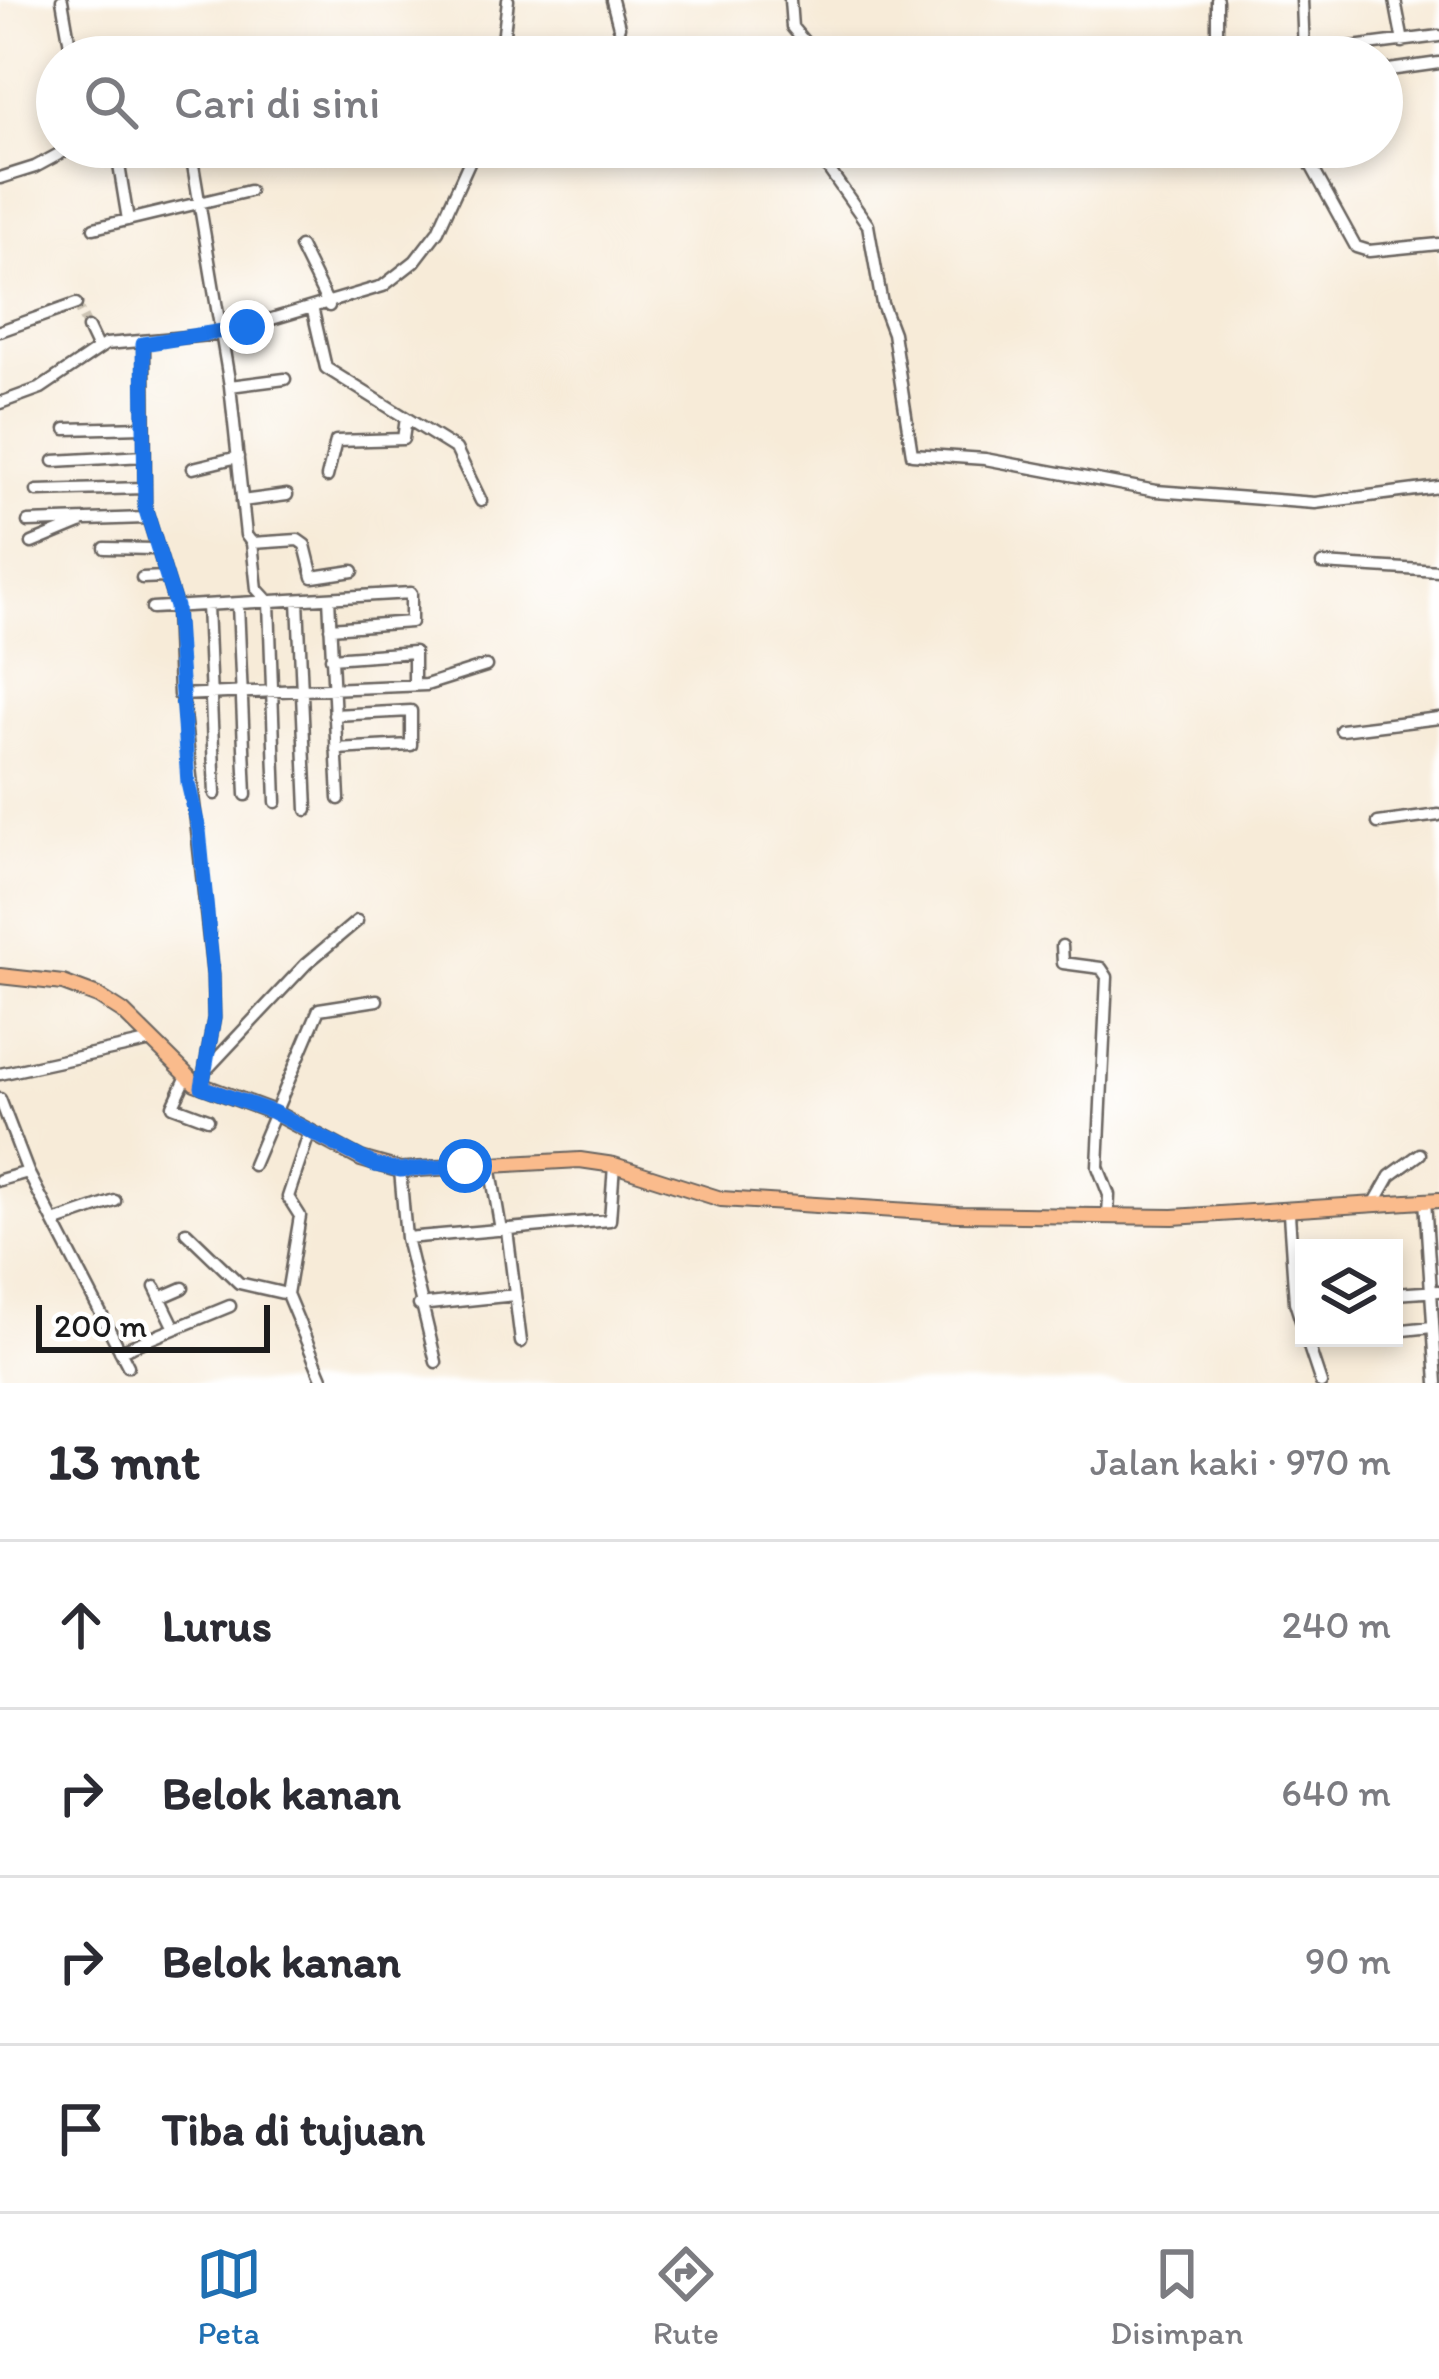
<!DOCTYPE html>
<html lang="id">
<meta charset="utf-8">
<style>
:root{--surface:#fff;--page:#f2f2f3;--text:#2b2b33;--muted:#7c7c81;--line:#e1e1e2;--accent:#1f6fb2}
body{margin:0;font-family:Itim,sans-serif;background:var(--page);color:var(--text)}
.controls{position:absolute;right:36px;bottom:36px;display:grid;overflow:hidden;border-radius:0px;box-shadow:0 6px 18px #0003}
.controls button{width:108px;height:108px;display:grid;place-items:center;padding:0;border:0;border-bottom:3px solid var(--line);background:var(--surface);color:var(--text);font:60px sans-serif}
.scale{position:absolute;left:36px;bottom:30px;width:234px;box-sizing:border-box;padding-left:12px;border:6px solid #1c1c1c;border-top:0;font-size:33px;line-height:42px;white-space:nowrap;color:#1c1c1c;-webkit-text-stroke:9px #fff;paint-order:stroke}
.stop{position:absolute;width:36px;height:36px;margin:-27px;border:9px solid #1a73e8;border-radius:50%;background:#fff}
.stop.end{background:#1a73e8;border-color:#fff;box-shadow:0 3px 12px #0008}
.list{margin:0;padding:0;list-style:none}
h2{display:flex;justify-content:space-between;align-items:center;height:156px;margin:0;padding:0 48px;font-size:51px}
h2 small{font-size:39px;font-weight:400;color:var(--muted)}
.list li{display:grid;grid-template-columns:78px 1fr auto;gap:36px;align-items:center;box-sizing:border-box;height:168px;padding:0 48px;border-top:3px solid var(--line)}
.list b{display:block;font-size:45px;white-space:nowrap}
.list em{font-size:39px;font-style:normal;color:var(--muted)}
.icon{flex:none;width:66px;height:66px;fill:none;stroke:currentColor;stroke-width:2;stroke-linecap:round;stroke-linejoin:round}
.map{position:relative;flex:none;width:1439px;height:1383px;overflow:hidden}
.search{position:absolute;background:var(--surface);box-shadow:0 6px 18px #0003;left:36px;right:36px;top:36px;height:132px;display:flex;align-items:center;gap:30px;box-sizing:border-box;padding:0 42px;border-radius:66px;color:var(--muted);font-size:45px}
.sheet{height:828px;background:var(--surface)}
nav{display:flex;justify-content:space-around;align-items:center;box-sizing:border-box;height:168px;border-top:3px solid var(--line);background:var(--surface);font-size:33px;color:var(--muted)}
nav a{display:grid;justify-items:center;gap:6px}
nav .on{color:var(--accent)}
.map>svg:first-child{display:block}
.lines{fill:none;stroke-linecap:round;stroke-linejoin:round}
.minor-tunnel{stroke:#cbc2b2;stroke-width:10;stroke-dasharray:10 5;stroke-linecap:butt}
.minor-casing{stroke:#69645e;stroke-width:15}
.major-casing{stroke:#69645e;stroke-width:18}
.minor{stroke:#fff;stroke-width:10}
.major{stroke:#fabb8c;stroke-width:14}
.route{stroke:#1a73e8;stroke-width:15}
</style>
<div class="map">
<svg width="1439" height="1383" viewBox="0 0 1439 1383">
<rect width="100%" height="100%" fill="#fff"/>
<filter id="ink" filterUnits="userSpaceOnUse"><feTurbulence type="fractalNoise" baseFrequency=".00833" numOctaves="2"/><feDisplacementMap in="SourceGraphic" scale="24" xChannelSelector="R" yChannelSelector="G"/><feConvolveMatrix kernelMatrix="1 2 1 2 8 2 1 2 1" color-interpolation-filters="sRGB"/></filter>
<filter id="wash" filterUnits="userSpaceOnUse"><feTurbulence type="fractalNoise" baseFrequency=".004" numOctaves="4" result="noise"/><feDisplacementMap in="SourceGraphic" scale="48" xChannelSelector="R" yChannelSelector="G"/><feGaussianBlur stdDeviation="2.7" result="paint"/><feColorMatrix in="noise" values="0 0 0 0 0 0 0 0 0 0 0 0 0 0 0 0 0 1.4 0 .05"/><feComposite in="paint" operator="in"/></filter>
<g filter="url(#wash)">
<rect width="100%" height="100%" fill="#f7ebd8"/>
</g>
<g filter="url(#ink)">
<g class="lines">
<path class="minor-tunnel" d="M 76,304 L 88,328"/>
<g class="minor-casing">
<path id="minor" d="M 62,0 L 72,57
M 612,0 L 619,27
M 790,0 L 792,27 L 817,57
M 1217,0 L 1217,57
M 1302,0 L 1304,54
M 1395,0 L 1403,42
M 501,57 L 508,0
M 1273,57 L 1439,36
M 1382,71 L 1439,63
M 116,147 L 128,220
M 190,147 L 230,386 L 246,535 L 252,543 L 298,540 L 305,545 L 313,577 L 353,571
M 813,147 L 868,225 L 882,304 L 893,333 L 912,454 L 985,459 L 1156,491 L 1315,503 L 1439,487
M 1301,147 L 1356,247 L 1369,251 L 1439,244
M 0,178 L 35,167 L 72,147
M 94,228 L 249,191
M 300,247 L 329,306
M 313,311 L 326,368 L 456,449 L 481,501
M 88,328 L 98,349
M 0,331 L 76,304
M 144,344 L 145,507 L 176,607 L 179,695 L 426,685 L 486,666
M 230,386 L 285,379
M 0,403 L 41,388 L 106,344 L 221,334 L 383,286 L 415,261 L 438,231 L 476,147
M 66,429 L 144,427
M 54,461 L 144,456
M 193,468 L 238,457
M 327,477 L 336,441 L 403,439 L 406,418
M 37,491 L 144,488
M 242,501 L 287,495
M 28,522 L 146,518
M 32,543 L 80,523
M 252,543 L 257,589 L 269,602 L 276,802
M 105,548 L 154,549
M 1322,564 L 1439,571
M 142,578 L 165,577
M 329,598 L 339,799
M 298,600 L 307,810
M 238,604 L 246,795
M 207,605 L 215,794
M 152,608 L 411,593 L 411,622 L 330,628
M 331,658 L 414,652 L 414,682
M 182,695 L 213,975 L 214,1018 L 202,1087
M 334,715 L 411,711 L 411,745 L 336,749
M 1341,730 L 1439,718
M 1378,823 L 1439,815
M 1062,946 L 1063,963 L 1101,968 L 1107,977 L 1098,1167 L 1109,1195 L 1108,1217
M 210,1066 L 306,964 L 357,921
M 0,1074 L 152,1041
M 187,1076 L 173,1106 L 208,1119
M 0,1099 L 28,1172 L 128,1366
M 310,1131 L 288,1197 L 300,1216 L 287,1294 L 324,1383
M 253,1165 L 319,1009 L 377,1000
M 490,1165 L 501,1230
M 400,1170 L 406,1238 L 436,1362
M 0,1180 L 28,1172
M 1425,1200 L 1437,1383
M 1374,1204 L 1390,1176 L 1420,1154
M 1289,1214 L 1295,1302 L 1304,1330
M 54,1222 L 115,1201
M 507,1230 L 521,1342
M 186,1232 L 239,1283 L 287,1294
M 406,1238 L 610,1220 L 614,1165
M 155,1287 L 174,1326
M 1394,1294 L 1439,1291
M 160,1298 L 183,1288
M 419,1305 L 515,1295
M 1394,1331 L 1432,1327
M 1306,1338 L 1321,1383
M 120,1351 L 230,1306"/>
</g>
<g class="major-casing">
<path id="major" d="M 0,976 L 63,983 L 98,996 L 123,1012 L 195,1083 L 273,1112 L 361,1159 L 400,1170 L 580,1160 L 614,1165 L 721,1199 L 958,1214 L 1173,1217 L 1439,1200"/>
</g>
<use href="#minor" class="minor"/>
<use href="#major" class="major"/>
</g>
</g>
<g class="lines" filter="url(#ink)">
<path class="route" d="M 247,327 L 143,344 L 145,507 L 176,607 L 188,783 L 199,830 L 213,975 L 214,1018 L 202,1087 L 273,1112 L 375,1165 L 400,1170 L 465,1166"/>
</g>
</svg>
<div class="controls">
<button><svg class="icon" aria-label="layers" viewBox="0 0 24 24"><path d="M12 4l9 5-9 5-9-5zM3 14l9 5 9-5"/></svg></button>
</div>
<div class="scale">200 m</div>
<div class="stop" style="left:465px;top:1166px"></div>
<div class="stop end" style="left:247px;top:327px"></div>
<div class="search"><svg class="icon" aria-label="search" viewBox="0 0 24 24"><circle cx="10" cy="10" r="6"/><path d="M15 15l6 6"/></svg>Cari di sini</div>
</div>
<section class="sheet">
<h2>13 mnt<small>Jalan kaki · 970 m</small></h2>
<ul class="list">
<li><svg class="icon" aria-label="ahead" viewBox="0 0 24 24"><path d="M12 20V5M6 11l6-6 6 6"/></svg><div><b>Lurus</b></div><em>240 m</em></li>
<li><svg class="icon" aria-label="right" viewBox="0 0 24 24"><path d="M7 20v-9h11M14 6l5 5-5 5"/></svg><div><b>Belok kanan</b></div><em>640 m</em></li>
<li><svg class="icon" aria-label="right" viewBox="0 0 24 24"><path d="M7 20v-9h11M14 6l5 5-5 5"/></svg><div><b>Belok kanan</b></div><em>90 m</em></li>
<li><svg class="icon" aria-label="arrive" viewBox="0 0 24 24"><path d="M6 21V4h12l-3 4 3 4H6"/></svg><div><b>Tiba di tujuan</b></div></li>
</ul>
</section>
<nav>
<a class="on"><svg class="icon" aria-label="map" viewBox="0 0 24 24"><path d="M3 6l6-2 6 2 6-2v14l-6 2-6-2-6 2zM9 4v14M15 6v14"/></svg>Peta</a>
<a><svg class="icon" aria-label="directions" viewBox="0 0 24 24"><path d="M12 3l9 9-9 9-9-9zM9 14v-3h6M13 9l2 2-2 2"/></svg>Rute</a>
<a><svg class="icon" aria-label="saved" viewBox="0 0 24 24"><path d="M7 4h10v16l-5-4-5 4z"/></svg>Disimpan</a>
</nav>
